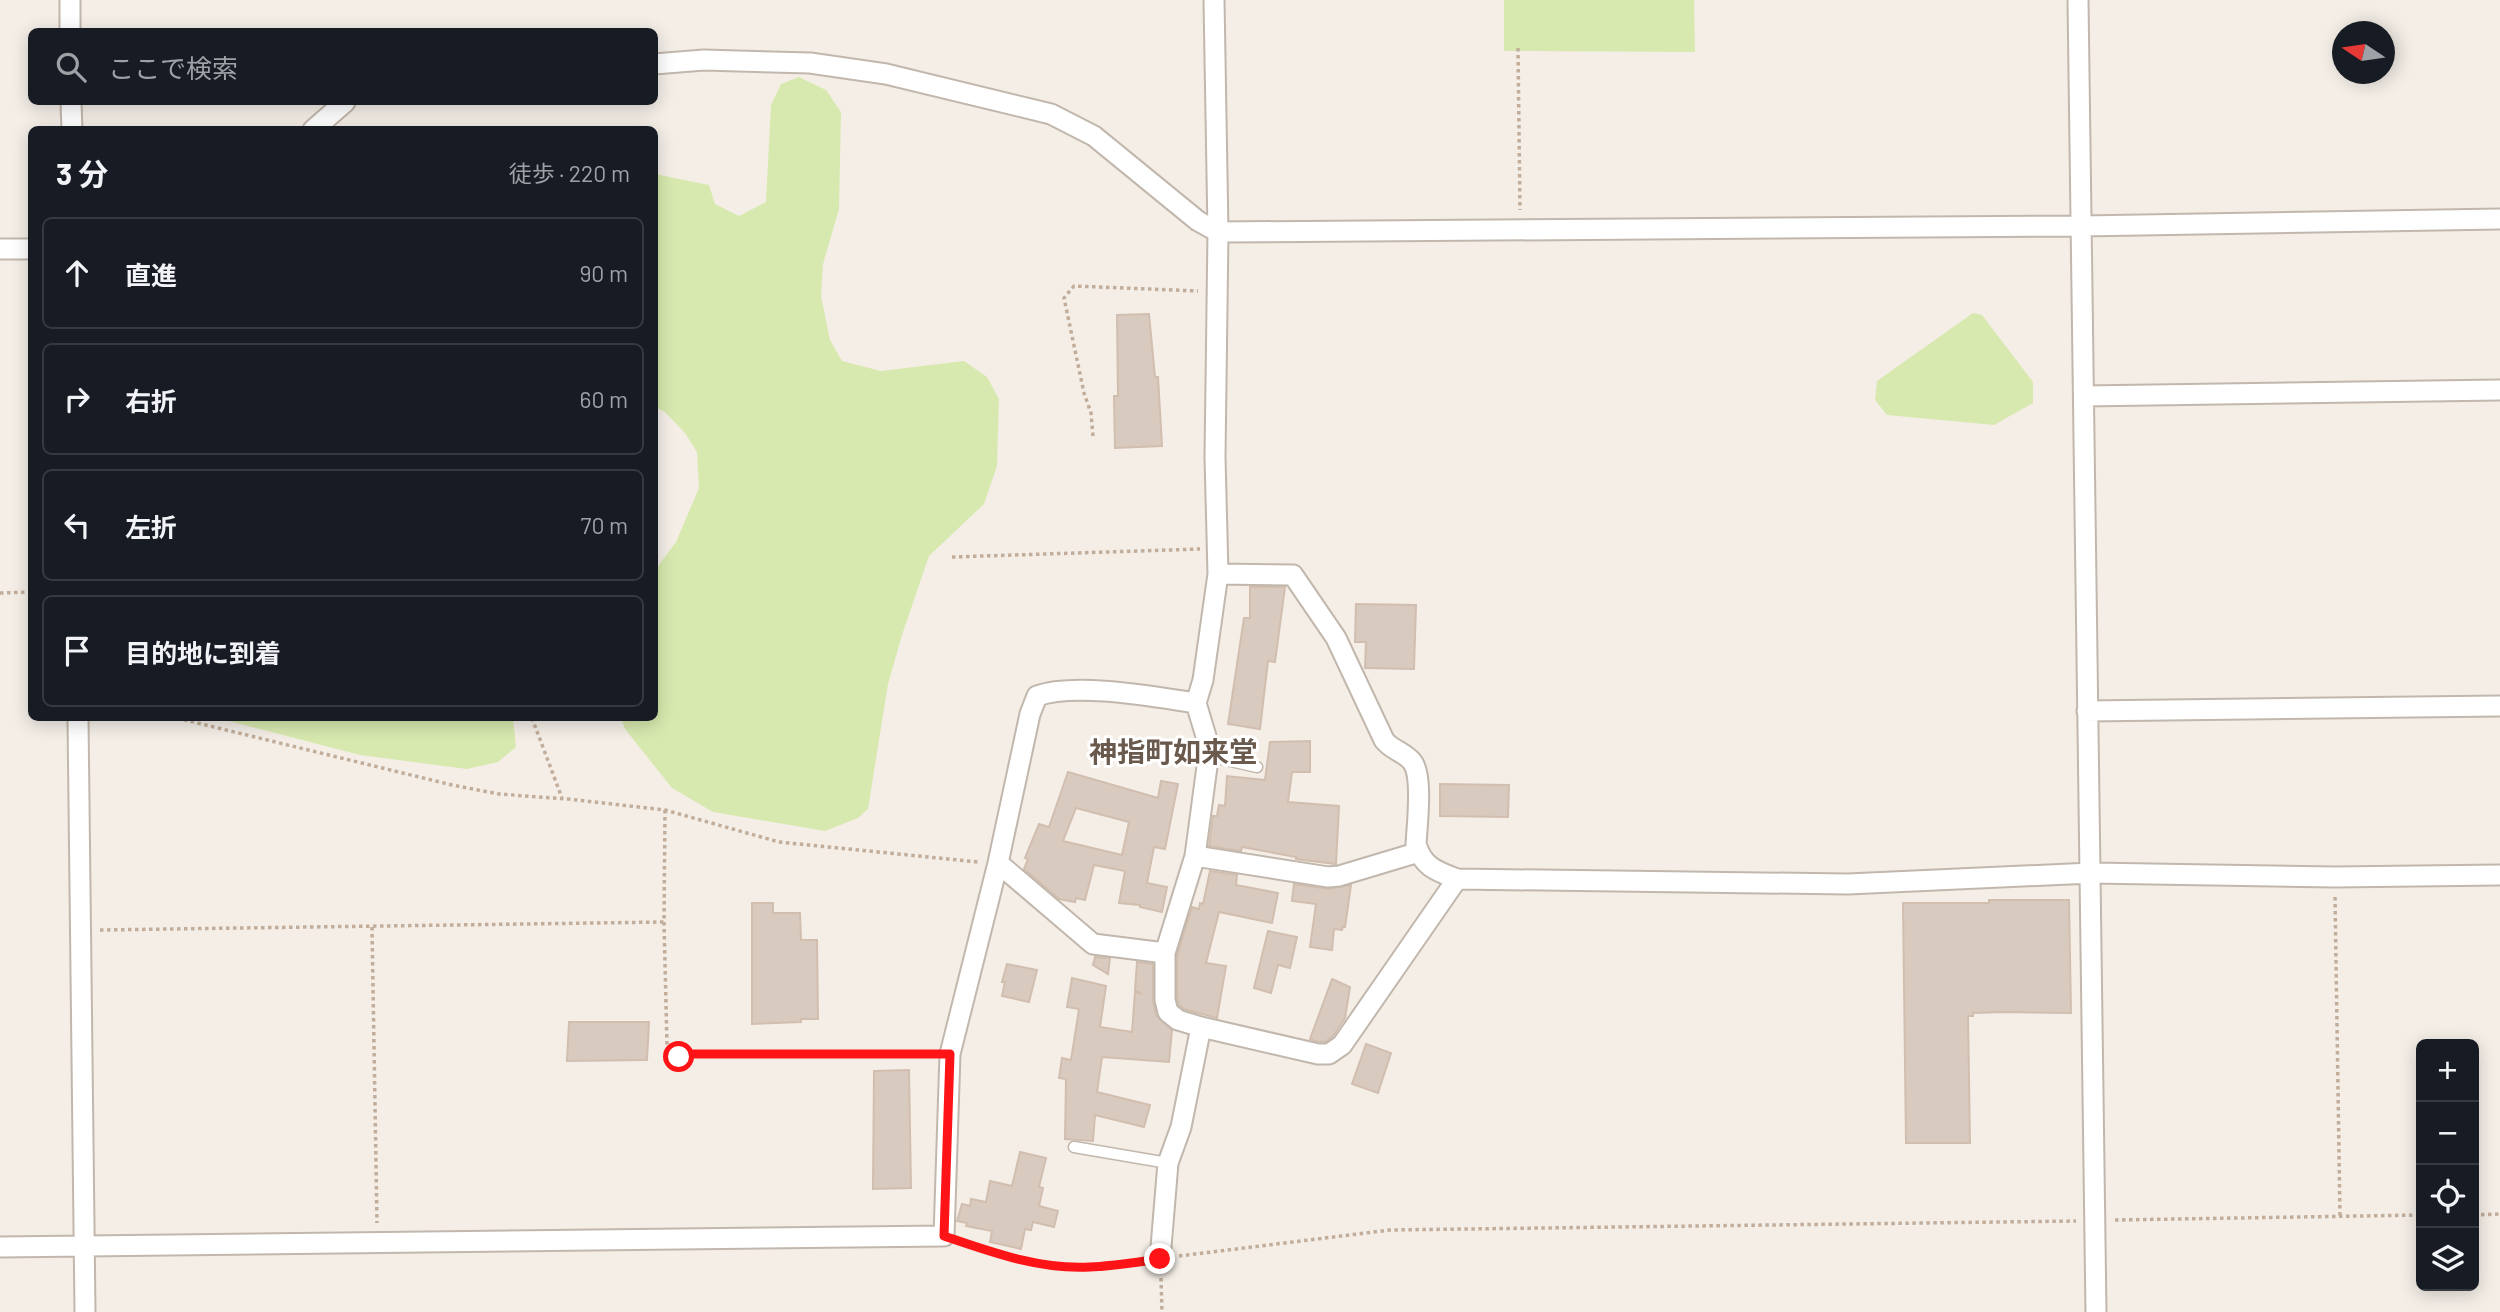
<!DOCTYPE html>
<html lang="ja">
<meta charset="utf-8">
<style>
:root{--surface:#171b24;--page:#20242c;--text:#f1f3f6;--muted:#9ea1a6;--line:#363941}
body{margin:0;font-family:Barlow,"Noto Sans JP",sans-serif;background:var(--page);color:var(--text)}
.controls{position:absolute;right:21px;bottom:21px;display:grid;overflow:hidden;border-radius:10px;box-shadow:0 4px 18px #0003}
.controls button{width:63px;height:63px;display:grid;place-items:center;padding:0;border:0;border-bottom:2px solid var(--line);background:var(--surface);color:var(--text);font:35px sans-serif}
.compass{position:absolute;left:2332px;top:21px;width:63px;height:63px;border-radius:50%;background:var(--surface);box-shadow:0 4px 18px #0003;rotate:283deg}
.stop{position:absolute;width:21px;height:21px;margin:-16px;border:5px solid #fe1416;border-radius:50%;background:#fff}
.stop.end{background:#fe1416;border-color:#fff;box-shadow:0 2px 7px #0008}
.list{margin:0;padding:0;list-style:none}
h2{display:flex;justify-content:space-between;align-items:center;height:91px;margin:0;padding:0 28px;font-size:30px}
h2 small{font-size:23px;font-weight:400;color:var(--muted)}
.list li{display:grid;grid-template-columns:46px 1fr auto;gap:21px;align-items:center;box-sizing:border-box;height:112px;margin:0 14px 14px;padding:0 14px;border:2px solid var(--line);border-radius:10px}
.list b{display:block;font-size:26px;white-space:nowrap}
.list em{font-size:23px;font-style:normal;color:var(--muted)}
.icon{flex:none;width:38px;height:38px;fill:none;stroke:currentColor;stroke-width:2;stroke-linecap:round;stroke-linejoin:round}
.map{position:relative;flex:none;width:2500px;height:1312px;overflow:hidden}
.search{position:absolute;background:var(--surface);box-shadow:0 4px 18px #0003;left:28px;top:28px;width:630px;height:77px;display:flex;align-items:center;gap:18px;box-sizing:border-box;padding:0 24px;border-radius:10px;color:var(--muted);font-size:26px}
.panel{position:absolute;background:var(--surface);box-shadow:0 4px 18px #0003;left:28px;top:126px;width:630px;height:595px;border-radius:10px}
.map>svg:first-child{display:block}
.green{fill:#d8e9af}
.building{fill:#d9cabf;stroke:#d1beaf;stroke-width:2;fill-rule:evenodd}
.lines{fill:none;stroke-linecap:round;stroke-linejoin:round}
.lane-casing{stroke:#c2b7ac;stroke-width:13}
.street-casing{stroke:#c2b7ac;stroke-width:23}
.path{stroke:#c2ad9a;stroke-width:3.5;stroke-dasharray:3.5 3.5;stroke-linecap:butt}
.lane{stroke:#fff;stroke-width:10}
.street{stroke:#fff;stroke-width:19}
.route{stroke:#fe1416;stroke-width:9}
.labels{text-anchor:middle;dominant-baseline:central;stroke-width:6;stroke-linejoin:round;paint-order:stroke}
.quarter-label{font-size:28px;font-weight:bold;fill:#6a594d;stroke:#fff}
</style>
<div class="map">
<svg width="2500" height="1312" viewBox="0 0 2500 1312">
<rect width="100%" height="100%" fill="#f4eee7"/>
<path class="green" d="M 1504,0 L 1694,0 L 1695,52 L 1504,51 Z
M 799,77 L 826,90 L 841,112 L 839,209 L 823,264 L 821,296 L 830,340 L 842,361 L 881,371 L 964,361 L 987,377 L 999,399 L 997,466 L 984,504 L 929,556 L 902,635 L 888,684 L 868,809 L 858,818 L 825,831 L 713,812 L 672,788 L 625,729 L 621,718 L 654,718 L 655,570 L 676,542 L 699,488 L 697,452 L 685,433 L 665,412 L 655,407 L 655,174 L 709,185 L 715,204 L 739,216 L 766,202 L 771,105 L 781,84 Z
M 1973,313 L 1982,315 L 2033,382 L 2033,403 L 1994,425 L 1887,415 L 1875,400 L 1877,381 Z
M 217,718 L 513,718 L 516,747 L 498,762 L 467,769 L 360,755 Z"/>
<path class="building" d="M 1149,314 L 1155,377 L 1158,377 L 1162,446 L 1115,448 L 1114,396 L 1118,396 L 1117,315 Z
M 1250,587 L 1285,587 L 1275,662 L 1268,661 L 1260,729 L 1228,724 L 1244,618 L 1250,618 Z
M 1356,604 L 1416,605 L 1414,669 L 1365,668 L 1366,642 L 1355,642 Z
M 1310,741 L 1310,772 L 1292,772 L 1288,802 L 1339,806 L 1336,864 L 1296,859 L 1296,857 L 1242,847 L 1241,851 L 1209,846 L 1213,816 L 1217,816 L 1219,805 L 1225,806 L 1227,776 L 1265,780 L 1270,742 Z
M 1068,772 L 1158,798 L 1161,781 L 1178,784 L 1165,849 L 1154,847 L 1147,883 L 1167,887 L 1162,912 L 1140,907 L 1140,905 L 1119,903 L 1125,871 L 1094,865 L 1085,900 L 1076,898 L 1075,902 L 1059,899 L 1024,869 L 1028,859 L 1025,858 L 1039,824 L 1049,827 ZM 1076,808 L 1129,822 L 1122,855 L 1063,841 Z
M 1440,784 L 1509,785 L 1508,817 L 1440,816 Z
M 1210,871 L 1237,875 L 1236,885 L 1278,893 L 1272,923 L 1219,912 L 1206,963 L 1226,966 L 1217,1018 L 1184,1009 L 1179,1005 L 1177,998 L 1177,955 L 1192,907 L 1199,909 L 1200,903 L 1203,904 Z
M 1294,884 L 1329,889 L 1351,885 L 1345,927 L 1343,926 L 1342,930 L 1334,929 L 1332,950 L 1310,947 L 1316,904 L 1292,901 Z
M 1989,900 L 2069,900 L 2071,1013 L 2004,1012 L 1973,1013 L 1973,1016 L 1968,1016 L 1970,1143 L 1906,1143 L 1903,903 L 1989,903 Z
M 752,903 L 773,903 L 773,913 L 800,913 L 801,940 L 817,940 L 818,1019 L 801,1019 L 801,1022 L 752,1024 Z
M 1268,931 L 1297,937 L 1290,968 L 1278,965 L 1271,993 L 1254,988 Z
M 1095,957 L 1110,958 L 1108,974 L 1093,965 Z
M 1137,962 L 1153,964 L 1153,1000 L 1156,1015 L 1172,1030 L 1169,1062 L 1102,1057 L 1097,1092 L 1150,1105 L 1144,1127 L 1095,1115 L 1093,1141 L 1065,1139 L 1066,1079 L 1059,1078 L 1062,1058 L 1071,1060 L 1079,1009 L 1067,1007 L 1072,978 L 1106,986 L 1100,1027 L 1132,1032 L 1135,992 L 1142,994 L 1135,990 Z
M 1007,964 L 1037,970 L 1029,1002 L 1002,996 L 1005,982 L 1002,982 Z
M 1332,979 L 1350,987 L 1345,1018 L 1333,1036 L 1325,1042 L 1314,1041 L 1310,1039 Z
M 569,1022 L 649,1022 L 647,1060 L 567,1061 Z
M 1366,1044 L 1391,1053 L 1378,1093 L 1352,1084 Z
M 909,1070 L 911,1188 L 873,1189 L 874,1071 Z
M 1020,1152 L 1046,1158 L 1039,1187 L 1043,1188 L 1039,1206 L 1058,1211 L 1054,1227 L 1033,1222 L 1031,1230 L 1025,1229 L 1021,1249 L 990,1242 L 992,1231 L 966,1226 L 967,1223 L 957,1221 L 962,1204 L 970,1206 L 971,1199 L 986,1202 L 990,1181 L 1012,1186 Z"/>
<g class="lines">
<g class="lane-casing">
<path id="lane" d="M 1208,756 L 1257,767
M 1074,1147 L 1168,1163"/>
</g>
<g class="street-casing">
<path id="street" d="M 70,0 L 70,32
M 2078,0 L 2096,1312
M 654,64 L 704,60 L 810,63 L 886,74 L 1051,114 L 1094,136 L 1198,221 L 1218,232 L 2082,226 L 2500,219
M 71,102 L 72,130
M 313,130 L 345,102
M 0,249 L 32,249
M 2084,396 L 2500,390
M 1218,574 L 1293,575 L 1336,638 L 1384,740 C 1391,750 1407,753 1413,763 C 1423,778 1417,825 1416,844 C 1423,867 1436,871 1457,879 L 1848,884 L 2091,873 L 2335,877 L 2500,875
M 2087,711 L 2500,706
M 78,718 L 85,1312
M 1195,856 L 1328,877 L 1339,876 L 1419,852
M 998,863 L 1093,944 L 1165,953
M 1201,1027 L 1318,1054 L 1329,1054 L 1342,1045 L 1457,879
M 0,1247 L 944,1236 L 950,1054 L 998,863 L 1030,714 L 1037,696 C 1075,682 1155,697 1196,703 L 1203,680 L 1218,574 L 1215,457 L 1218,232 L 1214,0
M 1160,1259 L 1168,1163 L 1181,1127 L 1201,1027 L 1178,1020 L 1168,1012 L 1165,1000 L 1165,953 L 1195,856 L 1208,759 L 1208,743 L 1196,703"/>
</g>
<path class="path" d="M 1518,48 L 1520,210
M 1093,436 L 1091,413 L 1084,393 L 1064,298 L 1074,286 L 1198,291
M 952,557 L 1200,549
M 0,593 L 32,592
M 177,718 L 452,785 L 499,794 L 568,799 L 665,810 L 779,842 L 978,862
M 532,718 L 562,798
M 665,810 L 664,922 L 667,1045 L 670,1055 L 930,1054
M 2335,897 L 2340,1217
M 372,927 L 377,1223
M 100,930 L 664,922
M 2474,1215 L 2500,1214
M 2115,1220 L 2421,1215
M 963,1242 C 1003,1257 1047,1270 1091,1267 C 1108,1266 1124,1263 1140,1261
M 1179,1256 L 1390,1230 L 2076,1221
M 1161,1278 L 1162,1312"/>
<use href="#lane" class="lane"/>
<use href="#street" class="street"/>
</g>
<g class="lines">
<path class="route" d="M 679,1057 L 690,1054 L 950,1054 L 944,1236 C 991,1252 1040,1270 1090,1267 C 1113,1266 1137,1262 1160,1259"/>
</g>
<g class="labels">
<g class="quarter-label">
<text x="1173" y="751">神指町如来堂</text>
</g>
</g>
</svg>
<div class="controls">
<button>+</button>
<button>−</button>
<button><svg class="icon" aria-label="locate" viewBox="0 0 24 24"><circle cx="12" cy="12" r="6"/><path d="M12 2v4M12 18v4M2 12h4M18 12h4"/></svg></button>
<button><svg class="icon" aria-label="layers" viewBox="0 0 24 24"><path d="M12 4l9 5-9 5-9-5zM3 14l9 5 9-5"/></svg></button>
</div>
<svg class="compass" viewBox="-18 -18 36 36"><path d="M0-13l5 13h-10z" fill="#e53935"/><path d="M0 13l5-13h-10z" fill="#9ea1a6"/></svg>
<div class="stop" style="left:679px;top:1057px"></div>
<div class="stop end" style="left:1160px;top:1259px"></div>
<div class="search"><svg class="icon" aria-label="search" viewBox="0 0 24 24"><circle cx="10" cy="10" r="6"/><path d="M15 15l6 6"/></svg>ここで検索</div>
<section class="panel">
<h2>3 分<small>徒歩 · 220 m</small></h2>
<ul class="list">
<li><svg class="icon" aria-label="ahead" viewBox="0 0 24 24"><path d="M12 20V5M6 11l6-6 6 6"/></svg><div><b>直進</b></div><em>90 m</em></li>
<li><svg class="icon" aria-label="right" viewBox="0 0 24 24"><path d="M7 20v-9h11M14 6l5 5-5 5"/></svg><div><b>右折</b></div><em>60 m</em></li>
<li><svg class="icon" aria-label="left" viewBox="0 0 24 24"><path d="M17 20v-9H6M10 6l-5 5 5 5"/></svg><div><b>左折</b></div><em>70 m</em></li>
<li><svg class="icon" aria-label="arrive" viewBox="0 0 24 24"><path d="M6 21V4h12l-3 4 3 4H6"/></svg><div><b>目的地に到着</b></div></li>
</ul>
</section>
</div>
